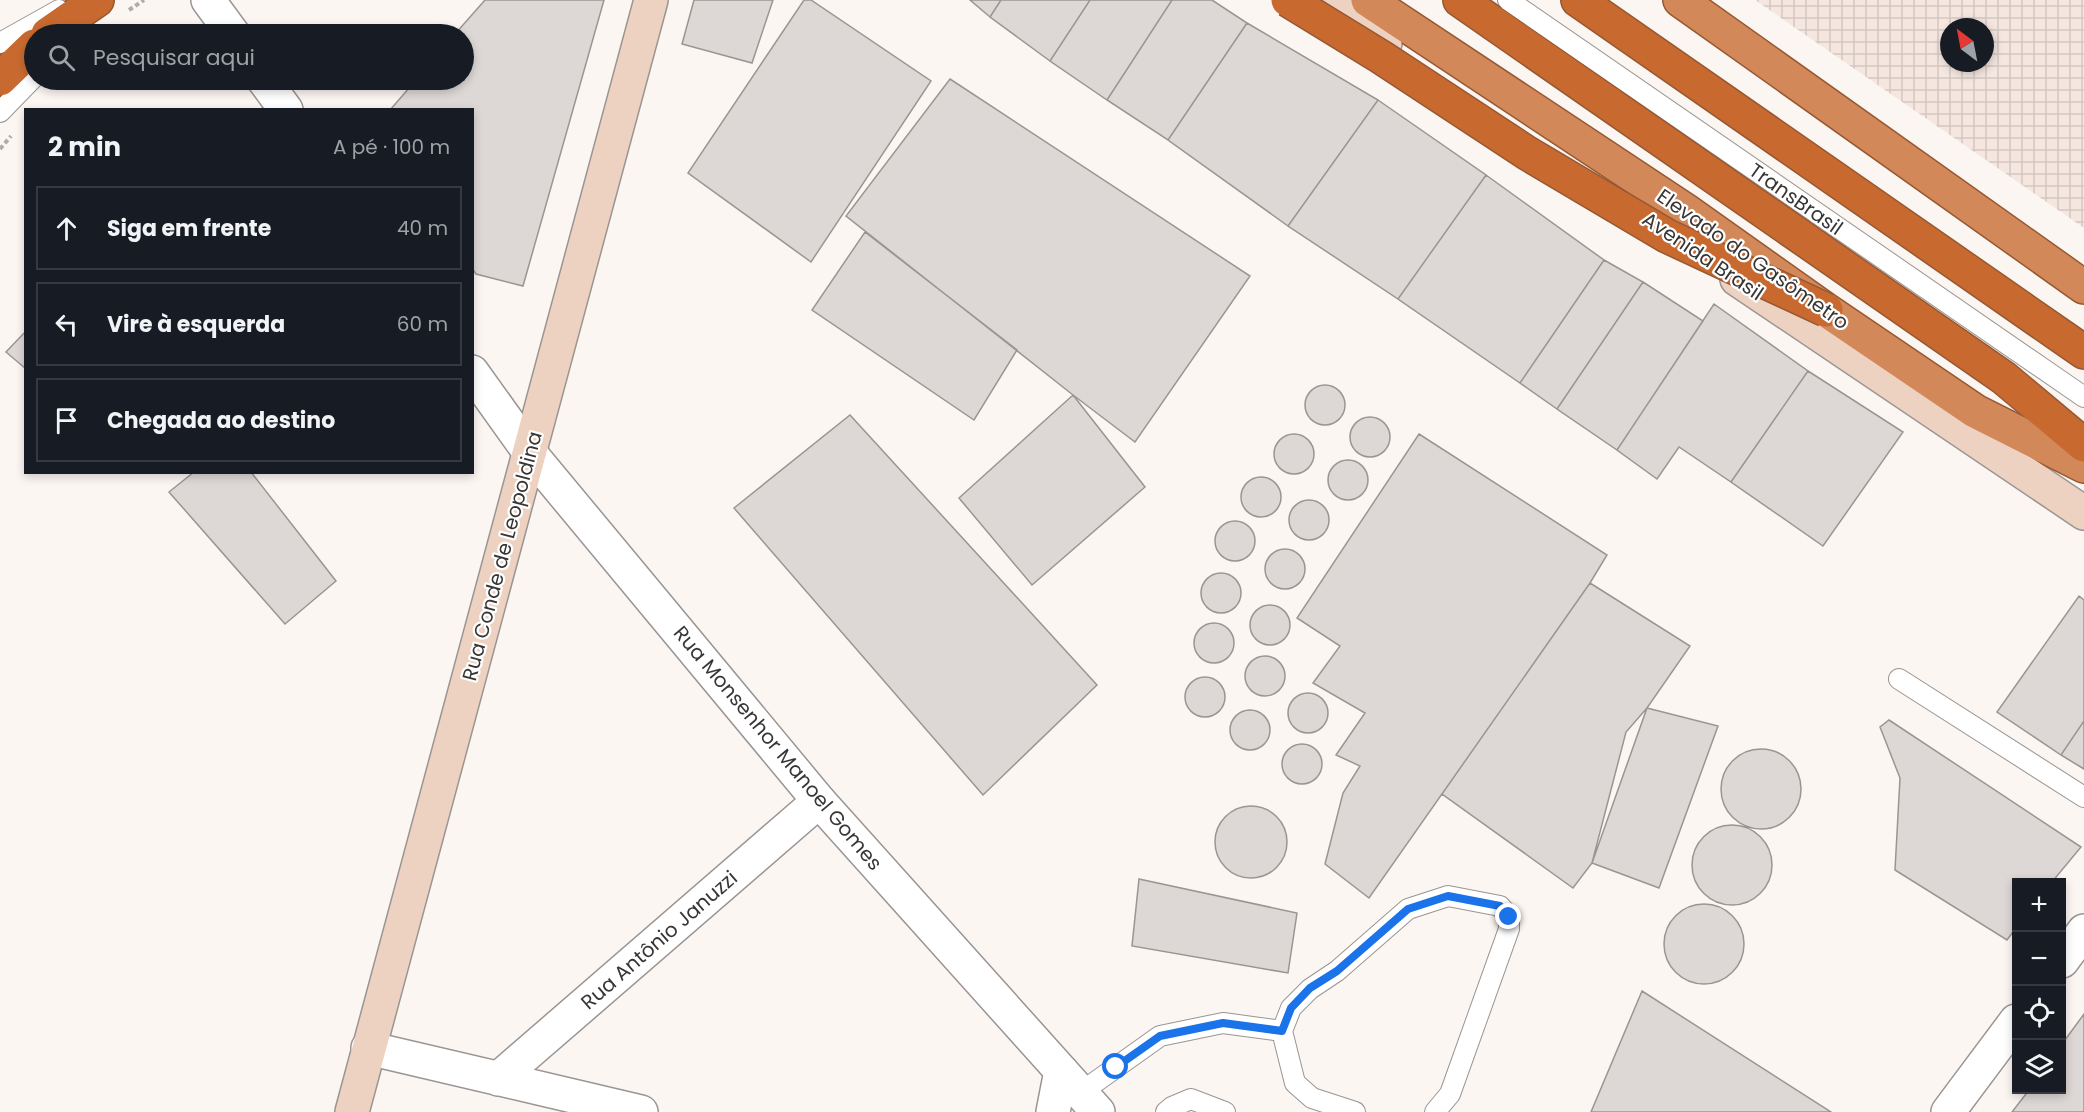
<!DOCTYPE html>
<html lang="pt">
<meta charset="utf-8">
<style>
:root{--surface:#171b24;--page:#242831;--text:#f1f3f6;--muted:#9ea1a6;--line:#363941}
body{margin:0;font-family:Poppins,sans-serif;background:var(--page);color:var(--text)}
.controls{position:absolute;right:18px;bottom:18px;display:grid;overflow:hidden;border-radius:0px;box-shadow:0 3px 9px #0003}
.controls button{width:54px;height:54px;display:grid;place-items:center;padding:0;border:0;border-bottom:2px solid var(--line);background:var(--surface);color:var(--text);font:30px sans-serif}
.compass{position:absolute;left:1940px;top:18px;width:54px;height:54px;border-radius:50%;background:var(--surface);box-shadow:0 3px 9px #0003;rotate:328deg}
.stop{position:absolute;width:18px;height:18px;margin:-14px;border:4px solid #1a73e8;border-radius:50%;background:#fff}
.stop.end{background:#1a73e8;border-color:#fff;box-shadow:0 2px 6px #0008}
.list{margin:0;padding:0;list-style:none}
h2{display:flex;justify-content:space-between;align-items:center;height:78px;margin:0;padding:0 24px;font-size:26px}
h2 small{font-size:20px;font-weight:400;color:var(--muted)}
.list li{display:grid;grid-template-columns:39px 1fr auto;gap:18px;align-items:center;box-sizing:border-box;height:84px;margin:0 12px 12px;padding:0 12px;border:2px solid var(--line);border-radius:0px}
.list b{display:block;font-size:22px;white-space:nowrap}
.list em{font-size:20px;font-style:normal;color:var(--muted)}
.icon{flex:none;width:33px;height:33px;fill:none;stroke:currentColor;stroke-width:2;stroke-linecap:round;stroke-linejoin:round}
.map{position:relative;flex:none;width:2084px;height:1112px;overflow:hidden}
.search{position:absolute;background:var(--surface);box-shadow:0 3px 9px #0003;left:24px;top:24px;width:450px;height:66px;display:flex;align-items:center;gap:15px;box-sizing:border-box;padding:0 21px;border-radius:33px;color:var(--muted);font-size:22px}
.panel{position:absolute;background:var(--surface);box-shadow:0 3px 9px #0003;left:24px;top:108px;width:450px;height:366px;border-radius:0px}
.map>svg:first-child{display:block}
.industrial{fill:url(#industrial-grid);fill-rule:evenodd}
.building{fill:#ddd8d5;stroke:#9a9592;stroke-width:1.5}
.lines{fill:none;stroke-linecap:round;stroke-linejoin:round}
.service-casing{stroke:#9a9592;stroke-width:22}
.minor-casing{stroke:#9a9592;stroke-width:36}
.tertiary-casing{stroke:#9a9592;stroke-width:36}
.secondary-casing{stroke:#9a9592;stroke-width:36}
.trunk-casing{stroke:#965832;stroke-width:36}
.motorway-casing{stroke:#965832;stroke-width:36}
.path{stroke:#b1acaa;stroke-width:4;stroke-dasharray:4.5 3;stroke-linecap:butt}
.service{stroke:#fff;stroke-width:20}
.minor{stroke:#fff;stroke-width:33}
.tertiary{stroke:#fff;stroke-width:33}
.secondary{stroke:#eed2c1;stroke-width:33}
.trunk{stroke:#d3885a;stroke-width:33}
.motorway{stroke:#c86a30;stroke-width:33}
.motorway-bridge-casing{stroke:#965832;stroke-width:36;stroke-linecap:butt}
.motorway-bridge{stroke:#c86a30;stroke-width:33}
.route{stroke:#1a73e8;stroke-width:8}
.labels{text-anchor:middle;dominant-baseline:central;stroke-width:4.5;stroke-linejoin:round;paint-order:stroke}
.street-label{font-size:20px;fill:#383635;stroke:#fff}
</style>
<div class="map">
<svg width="2084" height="1112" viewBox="0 0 2084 1112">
<defs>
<pattern id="industrial-grid" width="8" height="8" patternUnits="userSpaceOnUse" patternTransform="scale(1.5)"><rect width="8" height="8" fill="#f5e7e0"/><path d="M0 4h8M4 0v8" fill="none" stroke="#d3c7c1"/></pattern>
</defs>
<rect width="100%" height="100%" fill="#fcf6f3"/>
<path class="industrial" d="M 1755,0 L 2084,0 L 2084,228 ZM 1949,27 L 1985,27 L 1985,63 L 1949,63 Z"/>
<path class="building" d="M 485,0 L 604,0 L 523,286 L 476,274 L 472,268 L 472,110 L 390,110 L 416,80 L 464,80 L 464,34 L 455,34 Z
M 694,0 L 773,0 L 752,63 L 682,44 Z
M 804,0 L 811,0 L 931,81 L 811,262 L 688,173 Z
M 970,0 L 1001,0 L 990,17 Z
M 1001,0 L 1090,0 L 1050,61 L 990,17 Z
M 1090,0 L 1172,0 L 1107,100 L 1050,61 Z
M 1172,0 L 1212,0 L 1247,23 L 1168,140 L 1107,100 Z
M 1247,23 L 1378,100 L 1288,226 L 1168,140 Z
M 950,79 L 1250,276 L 1135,442 L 1073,395 L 846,216 Z
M 1378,100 L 1486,175 L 1398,299 L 1288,226 Z
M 1486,175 L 1604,260 L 1520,383 L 1398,299 Z
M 865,232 L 1017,350 L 974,420 L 812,310 Z
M 1604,260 L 1643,282 L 1557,409 L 1520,383 Z
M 1643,282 L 1703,321 L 1617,450 L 1557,409 Z
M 1714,304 L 1808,371 L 1731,482 L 1679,447 L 1657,479 L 1617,450 Z
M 26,331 L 26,369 L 6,352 Z
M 1808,371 L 1903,432 L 1823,546 L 1731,482 Z
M1305 405a20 20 0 1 1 40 0a20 20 0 1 1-40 0Z
M 1073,395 L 1145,487 L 1032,585 L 959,498 Z
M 850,415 L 1097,685 L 983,795 L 734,508 Z
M1350 437a20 20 0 1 1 40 0a20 20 0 1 1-40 0Z
M1274 454a20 20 0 1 1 40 0a20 20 0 1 1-40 0Z
M 1419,434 L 1607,555 L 1590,583 L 1369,898 L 1325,864 L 1343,793 L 1360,766 L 1336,755 L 1365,713 L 1313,683 L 1340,646 L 1297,618 Z
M1328 480a20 20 0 1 1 40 0a20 20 0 1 1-40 0Z
M 194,472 L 251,472 L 336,581 L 285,624 L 169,492 Z
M1241 497a20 20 0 1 1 40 0a20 20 0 1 1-40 0Z
M1289 520a20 20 0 1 1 40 0a20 20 0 1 1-40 0Z
M1215 541a20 20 0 1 1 40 0a20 20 0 1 1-40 0Z
M1265 569a20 20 0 1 1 40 0a20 20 0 1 1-40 0Z
M1201 593a20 20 0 1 1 40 0a20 20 0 1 1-40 0Z
M 1590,583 L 1690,646 L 1647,708 L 1626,732 L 1592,863 L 1573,888 L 1442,794 Z
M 2079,596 L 2084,600 L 2084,721 L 2061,755 L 1997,712 Z
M1250 625a20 20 0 1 1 40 0a20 20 0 1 1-40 0Z
M1194 643a20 20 0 1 1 40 0a20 20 0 1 1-40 0Z
M1245 676a20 20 0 1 1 40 0a20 20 0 1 1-40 0Z
M1185 697a20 20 0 1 1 40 0a20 20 0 1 1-40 0Z
M1288 713a20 20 0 1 1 40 0a20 20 0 1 1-40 0Z
M 1647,708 L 1718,726 L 1659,888 L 1592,863 Z
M1230 730a20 20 0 1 1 40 0a20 20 0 1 1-40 0Z
M 1889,720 L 2081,847 L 2052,882 L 2016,882 L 2016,928 L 2007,940 L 1895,870 L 1900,778 L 1880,727 Z
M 2084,721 L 2084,769 L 2061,755 Z
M1282 764a20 20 0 1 1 40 0a20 20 0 1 1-40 0Z
M1721 789a40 40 0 1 1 80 0a40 40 0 1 1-80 0Z
M1215 842a36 36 0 1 1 72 0a36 36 0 1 1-72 0Z
M1692 865a40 40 0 1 1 80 0a40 40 0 1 1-80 0Z
M 1139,879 L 1297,913 L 1288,973 L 1132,946 Z
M1664 944a40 40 0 1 1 80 0a40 40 0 1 1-80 0Z
M 1642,991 L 1831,1112 L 1591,1112 Z
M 2084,1014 L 2084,1112 L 2012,1112 L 2029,1090 L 2062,1090 L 2062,1044 Z"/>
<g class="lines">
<g class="service-casing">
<path id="service" d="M 1508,0 L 2084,397
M 0,43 L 59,10
M 0,112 L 34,77
M 1899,679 L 2084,797
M 1080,1093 L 1160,1036 L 1223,1023 L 1282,1031
M 1166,1112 L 1172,1107 L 1191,1099 L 1225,1112
M 1355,1112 L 1312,1098 L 1295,1083 L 1282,1031 L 1291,1008 L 1310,989 L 1337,971 L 1408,909 L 1448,896 L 1500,906 L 1509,917 L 1509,929 L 1450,1094 L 1435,1112"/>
</g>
<g class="minor-casing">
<path id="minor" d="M 208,0 L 233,34
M 264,80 L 286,110
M 472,372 L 530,453
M 2062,961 L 2084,931
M 368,1048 L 641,1112
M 498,1079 L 819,801
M 1053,1112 L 1061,1071
M 1948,1112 L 2016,1021"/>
</g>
<g class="tertiary-casing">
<path id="tertiary" d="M 530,453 L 819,801 L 1098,1112"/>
</g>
<g class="secondary-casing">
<path id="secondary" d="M 1322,0 L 1385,43
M 1737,279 L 2084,513
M 352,1112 L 651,0"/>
</g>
<g class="trunk-casing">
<path id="trunk" d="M 1368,0 L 1685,210 L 1826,310 L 1975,411 L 2084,466
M 1680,0 L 2084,287"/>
</g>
<g class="motorway-casing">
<path id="motorway" d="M 1460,0 L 2004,378 L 2084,445
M 1578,0 L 2084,352
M 48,34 L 97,0
M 0,79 L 34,46"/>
</g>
<path class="path" d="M 129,10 L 144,0
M 0,149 L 11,136"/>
<use href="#service" class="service"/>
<use href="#minor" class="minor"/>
<use href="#tertiary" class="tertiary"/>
<use href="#secondary" class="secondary"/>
<use href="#trunk" class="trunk"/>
<use href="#motorway" class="motorway"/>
<g class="motorway-bridge-casing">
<path id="motorway-bridge" d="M 1288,0 L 1381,57 L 1527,153 L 1667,236 L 1826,310"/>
</g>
<use href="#motorway-bridge" class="motorway-bridge"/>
</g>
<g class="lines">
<path class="route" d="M 1116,1067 L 1160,1036 L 1223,1023 L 1282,1031 L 1291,1008 L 1310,988 L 1337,971 L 1408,909 L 1448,896 L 1500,906 L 1509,917"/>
</g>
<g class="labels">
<g class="street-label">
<text transform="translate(1796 199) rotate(35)">TransBrasil</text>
<text transform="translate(1703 256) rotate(34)">Avenida Brasil</text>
<text transform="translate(1753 259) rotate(35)">Elevado do Gasômetro</text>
<text transform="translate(502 556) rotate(-75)">Rua Conde de Leopoldina</text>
<text transform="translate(778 748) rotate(50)">Rua Monsenhor Manoel Gomes</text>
<text transform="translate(659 940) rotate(-41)">Rua Antônio Januzzi</text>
</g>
</g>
</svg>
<div class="controls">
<button>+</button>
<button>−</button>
<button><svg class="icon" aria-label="locate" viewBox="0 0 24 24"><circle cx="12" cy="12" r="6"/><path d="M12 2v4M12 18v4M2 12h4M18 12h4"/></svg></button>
<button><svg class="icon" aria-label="layers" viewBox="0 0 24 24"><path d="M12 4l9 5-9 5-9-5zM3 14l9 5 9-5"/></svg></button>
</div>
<svg class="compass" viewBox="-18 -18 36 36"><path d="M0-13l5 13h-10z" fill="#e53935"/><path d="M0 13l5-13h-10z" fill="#9ea1a6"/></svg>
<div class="stop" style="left:1116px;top:1067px"></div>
<div class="stop end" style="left:1509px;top:917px"></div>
<div class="search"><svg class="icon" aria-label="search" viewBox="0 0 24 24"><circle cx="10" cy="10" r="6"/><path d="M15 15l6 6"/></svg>Pesquisar aqui</div>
<section class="panel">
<h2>2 min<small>A pé · 100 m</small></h2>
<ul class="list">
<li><svg class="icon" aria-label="ahead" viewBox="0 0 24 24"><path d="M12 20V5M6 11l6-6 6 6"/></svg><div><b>Siga em frente</b></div><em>40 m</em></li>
<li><svg class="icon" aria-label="left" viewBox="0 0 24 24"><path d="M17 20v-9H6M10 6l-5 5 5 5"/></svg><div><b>Vire à esquerda</b></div><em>60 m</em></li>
<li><svg class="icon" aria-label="arrive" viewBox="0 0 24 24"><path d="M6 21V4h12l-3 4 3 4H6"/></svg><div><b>Chegada ao destino</b></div></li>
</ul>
</section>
</div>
